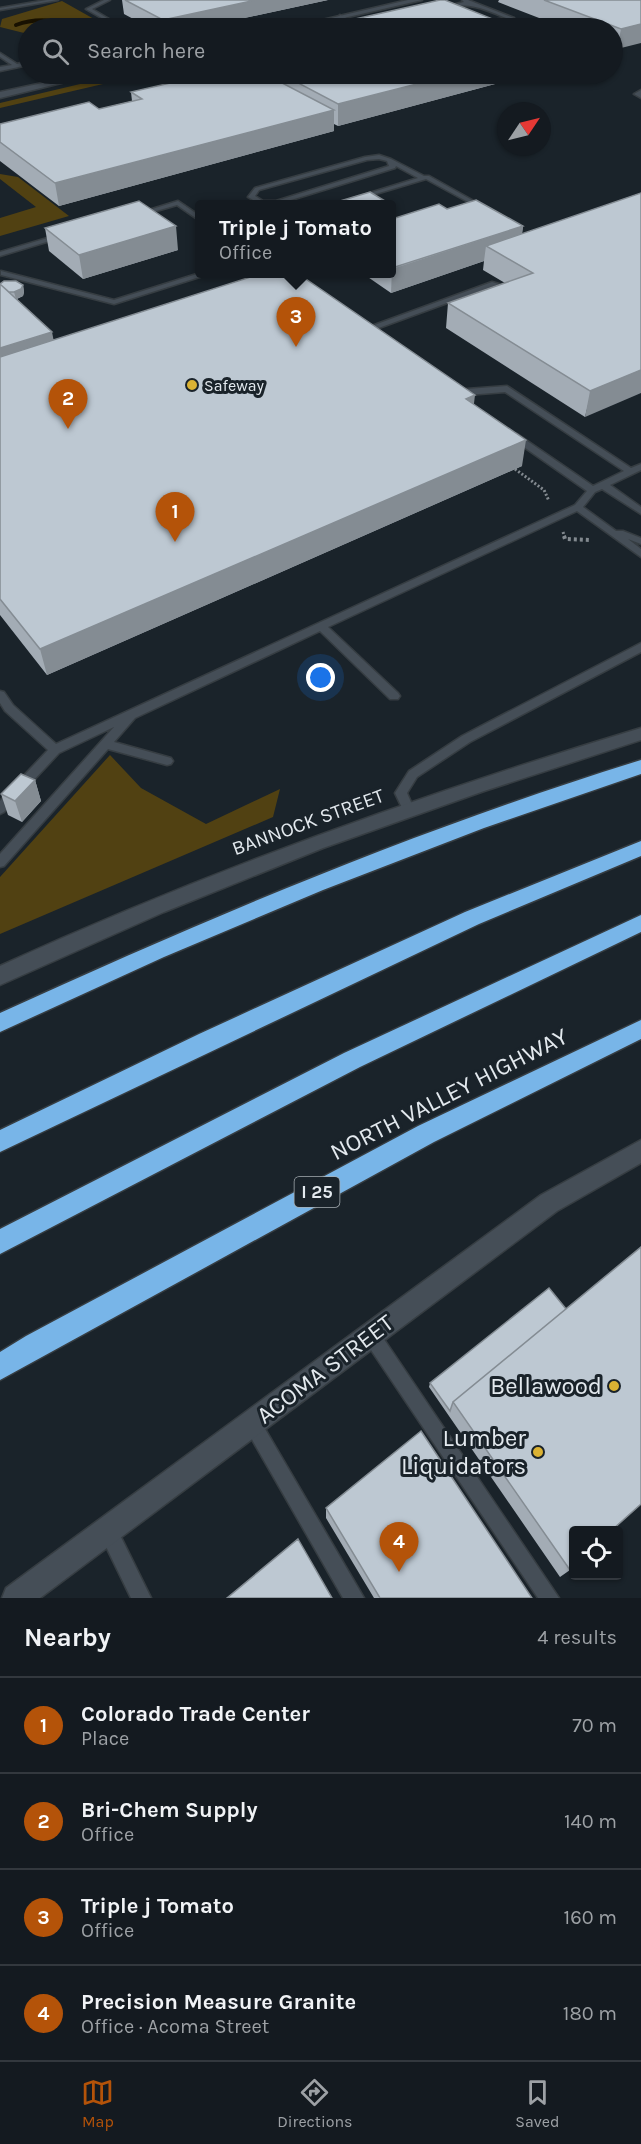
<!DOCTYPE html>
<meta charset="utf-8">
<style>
:root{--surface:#141a20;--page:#1d2329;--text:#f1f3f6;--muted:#9da1a5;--line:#33383e;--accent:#b45309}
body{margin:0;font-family:Karla,sans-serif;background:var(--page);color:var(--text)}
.controls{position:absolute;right:18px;bottom:18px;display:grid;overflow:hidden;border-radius:6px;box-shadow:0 2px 4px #0004}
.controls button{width:54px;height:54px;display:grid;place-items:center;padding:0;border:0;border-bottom:2px solid var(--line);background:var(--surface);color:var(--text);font:30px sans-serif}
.compass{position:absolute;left:497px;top:102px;width:54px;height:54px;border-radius:50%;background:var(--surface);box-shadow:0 2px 4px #0004;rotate:55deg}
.you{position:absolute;left:321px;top:678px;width:21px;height:21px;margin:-15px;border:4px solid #fff;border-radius:50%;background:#1a73e8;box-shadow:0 0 0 9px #1a73e833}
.badge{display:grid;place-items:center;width:39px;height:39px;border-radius:50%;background:var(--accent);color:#fff;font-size:20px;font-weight:700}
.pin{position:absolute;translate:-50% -50px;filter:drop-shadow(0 2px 3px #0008)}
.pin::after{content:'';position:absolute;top:32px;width:21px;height:18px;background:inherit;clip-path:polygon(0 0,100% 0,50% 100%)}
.popup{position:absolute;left:195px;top:200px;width:201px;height:78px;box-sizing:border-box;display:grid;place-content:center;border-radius:6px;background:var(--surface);filter:drop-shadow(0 2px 4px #0005);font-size:20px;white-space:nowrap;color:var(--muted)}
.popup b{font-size:22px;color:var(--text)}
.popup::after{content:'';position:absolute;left:50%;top:100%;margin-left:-12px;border:12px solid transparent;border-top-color:var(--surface)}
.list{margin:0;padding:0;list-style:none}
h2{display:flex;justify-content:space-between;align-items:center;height:78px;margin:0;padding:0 24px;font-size:26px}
h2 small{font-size:20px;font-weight:400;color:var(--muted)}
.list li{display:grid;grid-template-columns:39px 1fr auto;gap:18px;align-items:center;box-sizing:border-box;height:96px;padding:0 24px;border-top:2px solid var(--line)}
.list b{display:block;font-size:22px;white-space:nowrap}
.list p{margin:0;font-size:20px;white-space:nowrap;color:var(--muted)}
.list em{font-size:20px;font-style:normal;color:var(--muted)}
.icon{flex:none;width:33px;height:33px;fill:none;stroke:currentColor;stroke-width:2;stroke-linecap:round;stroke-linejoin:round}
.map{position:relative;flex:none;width:641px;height:1598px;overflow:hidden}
.search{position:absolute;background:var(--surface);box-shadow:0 2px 4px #0004;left:18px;right:18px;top:18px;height:66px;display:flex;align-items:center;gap:15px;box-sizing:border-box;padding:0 21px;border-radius:33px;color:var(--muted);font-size:22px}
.sheet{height:462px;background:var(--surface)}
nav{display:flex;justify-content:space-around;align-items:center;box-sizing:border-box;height:84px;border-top:2px solid var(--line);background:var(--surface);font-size:16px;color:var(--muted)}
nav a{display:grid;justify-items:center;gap:3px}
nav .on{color:var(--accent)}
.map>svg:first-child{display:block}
.green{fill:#514112}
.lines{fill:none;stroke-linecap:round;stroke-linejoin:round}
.stream{stroke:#181101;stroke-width:4}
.lane-casing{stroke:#363d42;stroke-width:3}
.street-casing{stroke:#363d42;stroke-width:3}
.secondary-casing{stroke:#363d42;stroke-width:3}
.highway-casing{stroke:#363d42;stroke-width:3}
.path-far1{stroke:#82898f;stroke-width:3;stroke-dasharray:2 2;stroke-linecap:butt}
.path{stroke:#82898f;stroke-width:4;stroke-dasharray:3 3;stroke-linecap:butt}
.lane{fill:#454e57;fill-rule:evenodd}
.street{fill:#454e57;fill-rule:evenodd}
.secondary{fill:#454e57;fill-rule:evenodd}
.highway{fill:#78b5e8;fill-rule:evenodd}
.wall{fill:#a3acb5}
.shaded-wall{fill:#848c93}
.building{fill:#bdc8d2;stroke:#848c93;stroke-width:1.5}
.poi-dot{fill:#dbb233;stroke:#1a232a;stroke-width:2}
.labels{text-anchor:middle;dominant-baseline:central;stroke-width:6;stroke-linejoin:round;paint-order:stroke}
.far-poi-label{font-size:16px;fill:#e3e9ee;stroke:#1a232a;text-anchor:start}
.shield{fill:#1a232a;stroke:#a7aeb3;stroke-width:1.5}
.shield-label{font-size:18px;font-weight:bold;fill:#e3e9ee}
.street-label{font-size:20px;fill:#e3e9ee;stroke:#1a232a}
.near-street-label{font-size:24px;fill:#e3e9ee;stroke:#1a232a}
.near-poi-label{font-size:24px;fill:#e3e9ee;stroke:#1a232a;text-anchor:end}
</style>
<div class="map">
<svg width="641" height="1598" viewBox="0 0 641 1598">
<rect width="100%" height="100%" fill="#1a232a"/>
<path class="green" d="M 62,1 L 110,28 L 28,28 L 28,34 L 0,27 L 2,19 Z
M 97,80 L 103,84 L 0,108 L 0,103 Z
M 0,174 L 18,177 L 69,216 L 0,236 L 0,218 L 36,207 L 0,179 Z
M 110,755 L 141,788 L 206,824 L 280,789 L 273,817 L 0,934 L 0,877 Z"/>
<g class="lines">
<path class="stream" d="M 16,25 C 37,17 59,20 79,28"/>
<g class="lane-casing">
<path id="lane" d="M 47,0 L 58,0 L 0,10 L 0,8 Z
M 104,0 L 110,0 L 92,9 L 124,28 L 119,28 L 86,9 Z
M 462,0 L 468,0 L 514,18 L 487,26 L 480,22 L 506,18 C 489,11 465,0 450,9 L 444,7 L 464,2 Z
M 340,15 L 367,27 L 368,28 L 361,28 L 338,18 Z
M 0,53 L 17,64 L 28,61 L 28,65 L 0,71 L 0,67 L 12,65 L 0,57 Z
M 641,90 L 641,98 L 634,94 Z
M 379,155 L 391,159 L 424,176 L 429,176 L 488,209 L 483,210 L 426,179 L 342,204 L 334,204 L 418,178 L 396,166 L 395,168 L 278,204 L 260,204 L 248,197 L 255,188 L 365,157 ZM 379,159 L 387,161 L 389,166 L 276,201 L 263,201 L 255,196 L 259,190 L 367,160 Z
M 178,201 L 200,216 L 200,221 L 177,205 L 139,216 L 136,214 Z
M 61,234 L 64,236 L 63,237 L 0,256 L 0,252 Z
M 1,271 L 114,300 L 200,273 L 209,274 L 114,304 L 1,275 Z
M 492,282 L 499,284 L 365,333 L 358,331 Z
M 507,386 L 631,468 L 641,464 L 641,470 L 610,485 L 641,507 L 641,514 L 602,489 L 595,492 L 583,507 L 616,531 L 623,531 L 641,538 L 641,544 L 628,539 L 641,549 L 641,557 L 577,511 L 328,627 L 398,693 L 400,696 L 398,699 L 390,699 L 320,631 L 135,718 L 114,742 L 171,758 L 173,761 L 171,764 L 167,765 L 108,749 L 4,866 L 0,867 L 0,854 L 114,727 L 59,753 L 4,812 L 0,814 L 0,801 L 48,750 L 5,711 L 0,703 L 0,691 L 4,692 L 13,705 L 56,744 L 575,505 L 587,491 L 511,438 L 511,434 L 517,434 L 593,486 L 624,471 L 505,392 L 454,396 L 450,393 L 454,390 Z
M 641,643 L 641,652 L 470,742 L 417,777 L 407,793 L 414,809 L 412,812 L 404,812 L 395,793 L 409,771 L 462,736 Z
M 371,1327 L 377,1329 L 559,1598 L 538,1598 L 365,1341 L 363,1335 L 365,1329 Z
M 252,1414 L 258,1417 L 364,1598 L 343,1598 L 246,1429 L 243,1423 L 246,1417 Z
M 107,1521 L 114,1523 L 151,1598 L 131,1598 L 98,1530 L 100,1523 Z"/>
</g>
<g class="street-casing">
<path id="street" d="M 408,0 L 422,0 L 300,28 L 288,28 Z
M 85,74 L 98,74 L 0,98 L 0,92 Z
M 641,1140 L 641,1163 L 557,1211 L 40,1598 L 2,1598 L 6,1588 L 541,1195 Z"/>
</g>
<g class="secondary-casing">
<path id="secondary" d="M 641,728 L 641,740 L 484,791 L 323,848 L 164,912 L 0,985 L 0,966 C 208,871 422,794 641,728 Z"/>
</g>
<g class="highway-casing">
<path id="highway" d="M 641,760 L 641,774 L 484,828 L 323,890 L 164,957 L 0,1032 L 0,1013 C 209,917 421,828 641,760 Z
M 641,841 L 641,856 L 479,924 L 0,1152 L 0,1130 L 199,1034 L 465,912 Z
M 641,915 L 641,932 L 360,1067 L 0,1254 L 0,1229 L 344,1053 Z
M 641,1020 L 641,1039 L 434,1142 L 0,1380 L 0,1352 L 26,1336 L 418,1126 Z"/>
</g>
<path class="path-far1" d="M 515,469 L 544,490 L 549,501
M 563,532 L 565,538"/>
<path class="path" d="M 564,536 L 565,539 L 590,540"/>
<use href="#lane" class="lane"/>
<use href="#street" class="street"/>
<use href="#secondary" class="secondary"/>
<use href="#highway" class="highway"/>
</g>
<path class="wall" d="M 122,0 L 328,0 L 198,28 L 150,28 L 124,14 Z
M 499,0 L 641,0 L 617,49 L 612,47 L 612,28 L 565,28 L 498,2 Z
M 291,74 L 532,74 L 338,126 L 334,124 L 334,131 L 59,206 L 0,161 L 0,124 L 99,109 L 132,101 L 131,92 L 283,83 L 283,75 Z
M 641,193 L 585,417 L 446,328 L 448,303 L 505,283 L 483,270 L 484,261 L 391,293 L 362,273 L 392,273 L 392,219 L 447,209 L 523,226 L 522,234 Z
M 45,228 L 178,250 L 83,279 L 49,251 Z
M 0,284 L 23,285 L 24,292 L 23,296 L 17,299 L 54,340 L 474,404 L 522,466 L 47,675 L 0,615 Z
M 35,780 L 41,801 L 22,822 L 8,815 L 1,794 Z
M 549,1288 L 570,1570 L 560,1577 L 429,1387 L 430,1383 Z
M 326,1508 L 532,1598 L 374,1598 L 326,1518 Z"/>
<path class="shaded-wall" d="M 256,0 L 328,0 L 198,28 L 164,28 L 163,20 Z
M 641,24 L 641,43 L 617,49 L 621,29 Z
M 456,74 L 532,74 L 338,126 L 338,104 Z
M 334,110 L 334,131 L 59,206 L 55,183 Z
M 385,201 L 385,204 L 373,204 Z
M 176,226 L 178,250 L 83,279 L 79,255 Z
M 523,226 L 520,249 L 486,246 L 484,261 L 391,293 L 392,269 Z
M 23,285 L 24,292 L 23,296 L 16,299 L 14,292 Z
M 52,332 L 57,357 L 0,375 L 0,348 Z
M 641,370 L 641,393 L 585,417 L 590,391 Z
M 475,395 L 472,420 L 466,399 Z
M 526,440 L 522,466 L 47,675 L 40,649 Z
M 35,780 L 41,801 L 22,822 L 15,801 Z"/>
<path class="building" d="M 125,0 L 256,0 L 163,20 Z
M 440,0 L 445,0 L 515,28 L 315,28 Z
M 544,0 L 641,0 L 641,24 L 621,29 Z
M 209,74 L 265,74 L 334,110 L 55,183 L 0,142 L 0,124 L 89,102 L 99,109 L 142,99 L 131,92 Z
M 291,74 L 456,74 L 338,104 L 283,75 Z
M 370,192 L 385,201 L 373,204 L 330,204 Z
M 641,193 L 641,370 L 590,391 L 448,303 L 533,273 L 486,246 Z
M 476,200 L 523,226 L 392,268 L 392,229 L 394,228 L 392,227 L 392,219 L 439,204 L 447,209 Z
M 139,201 L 176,226 L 79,255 L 45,228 Z
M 263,273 L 297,273 L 475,395 L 466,399 L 526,440 L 40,649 L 0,599 L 0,357 Z
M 4,281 L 16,281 L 23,285 L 21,289 L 14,292 L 9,292 L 0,284 Z
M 0,284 L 52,332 L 0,348 Z
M 21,774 L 35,780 L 15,801 L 1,794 Z
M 641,1247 L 641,1504 L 612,1530 L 573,1530 L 573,1567 L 570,1570 L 453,1402 Z
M 549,1288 L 566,1309 L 453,1402 L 450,1411 L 430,1383 Z
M 421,1431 L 532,1598 L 380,1598 L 326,1508 Z
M 298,1539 L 332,1598 L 227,1598 Z"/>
<g class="poi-dot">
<circle cx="192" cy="385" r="6"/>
<circle cx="614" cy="1386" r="6"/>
<circle cx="538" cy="1452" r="6"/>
</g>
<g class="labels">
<g class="far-poi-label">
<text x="204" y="385">Safeway</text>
</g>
<rect class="shield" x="294.5" y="1177" width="45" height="30" rx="4.5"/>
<g class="shield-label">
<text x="317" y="1192">I 25</text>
</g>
<g class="street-label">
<text transform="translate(308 822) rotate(-20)">BANNOCK STREET</text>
</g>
<g class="near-street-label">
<text transform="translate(449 1094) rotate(-27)">NORTH VALLEY HIGHWAY</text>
<text transform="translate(325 1369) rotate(-37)">ACOMA STREET</text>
</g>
<g class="near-poi-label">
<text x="602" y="1386">Bellawood</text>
<text x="526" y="1438">Lumber<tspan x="526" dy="28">Liquidators</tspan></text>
</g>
</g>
</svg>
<div class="controls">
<button><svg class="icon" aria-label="locate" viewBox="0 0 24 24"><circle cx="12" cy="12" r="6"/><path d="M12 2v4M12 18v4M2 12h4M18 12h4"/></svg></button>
</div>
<svg class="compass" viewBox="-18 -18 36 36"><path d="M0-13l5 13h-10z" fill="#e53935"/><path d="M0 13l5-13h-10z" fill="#9da1a5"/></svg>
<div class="you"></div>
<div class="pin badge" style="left:175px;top:542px">1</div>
<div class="pin badge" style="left:68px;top:429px">2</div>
<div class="pin badge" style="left:296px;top:347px">3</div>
<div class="popup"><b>Triple j Tomato</b>Office</div>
<div class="pin badge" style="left:399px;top:1572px">4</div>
<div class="search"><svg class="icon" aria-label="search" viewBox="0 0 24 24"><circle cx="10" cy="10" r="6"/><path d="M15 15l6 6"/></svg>Search here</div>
</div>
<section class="sheet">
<h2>Nearby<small>4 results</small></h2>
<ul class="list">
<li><span class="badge">1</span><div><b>Colorado Trade Center</b><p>Place</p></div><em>70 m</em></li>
<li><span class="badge">2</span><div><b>Bri-Chem Supply</b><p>Office</p></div><em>140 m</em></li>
<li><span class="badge">3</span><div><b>Triple j Tomato</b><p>Office</p></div><em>160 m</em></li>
<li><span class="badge">4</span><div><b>Precision Measure Granite</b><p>Office · Acoma Street</p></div><em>180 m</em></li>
</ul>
</section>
<nav>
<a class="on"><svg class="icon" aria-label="map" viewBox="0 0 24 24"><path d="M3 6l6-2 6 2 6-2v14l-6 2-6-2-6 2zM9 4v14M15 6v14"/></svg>Map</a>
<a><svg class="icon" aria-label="directions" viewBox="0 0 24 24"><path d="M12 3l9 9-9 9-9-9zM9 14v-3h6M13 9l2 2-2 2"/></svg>Directions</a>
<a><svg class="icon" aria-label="saved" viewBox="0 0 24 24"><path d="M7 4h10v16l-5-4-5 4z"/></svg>Saved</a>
</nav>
